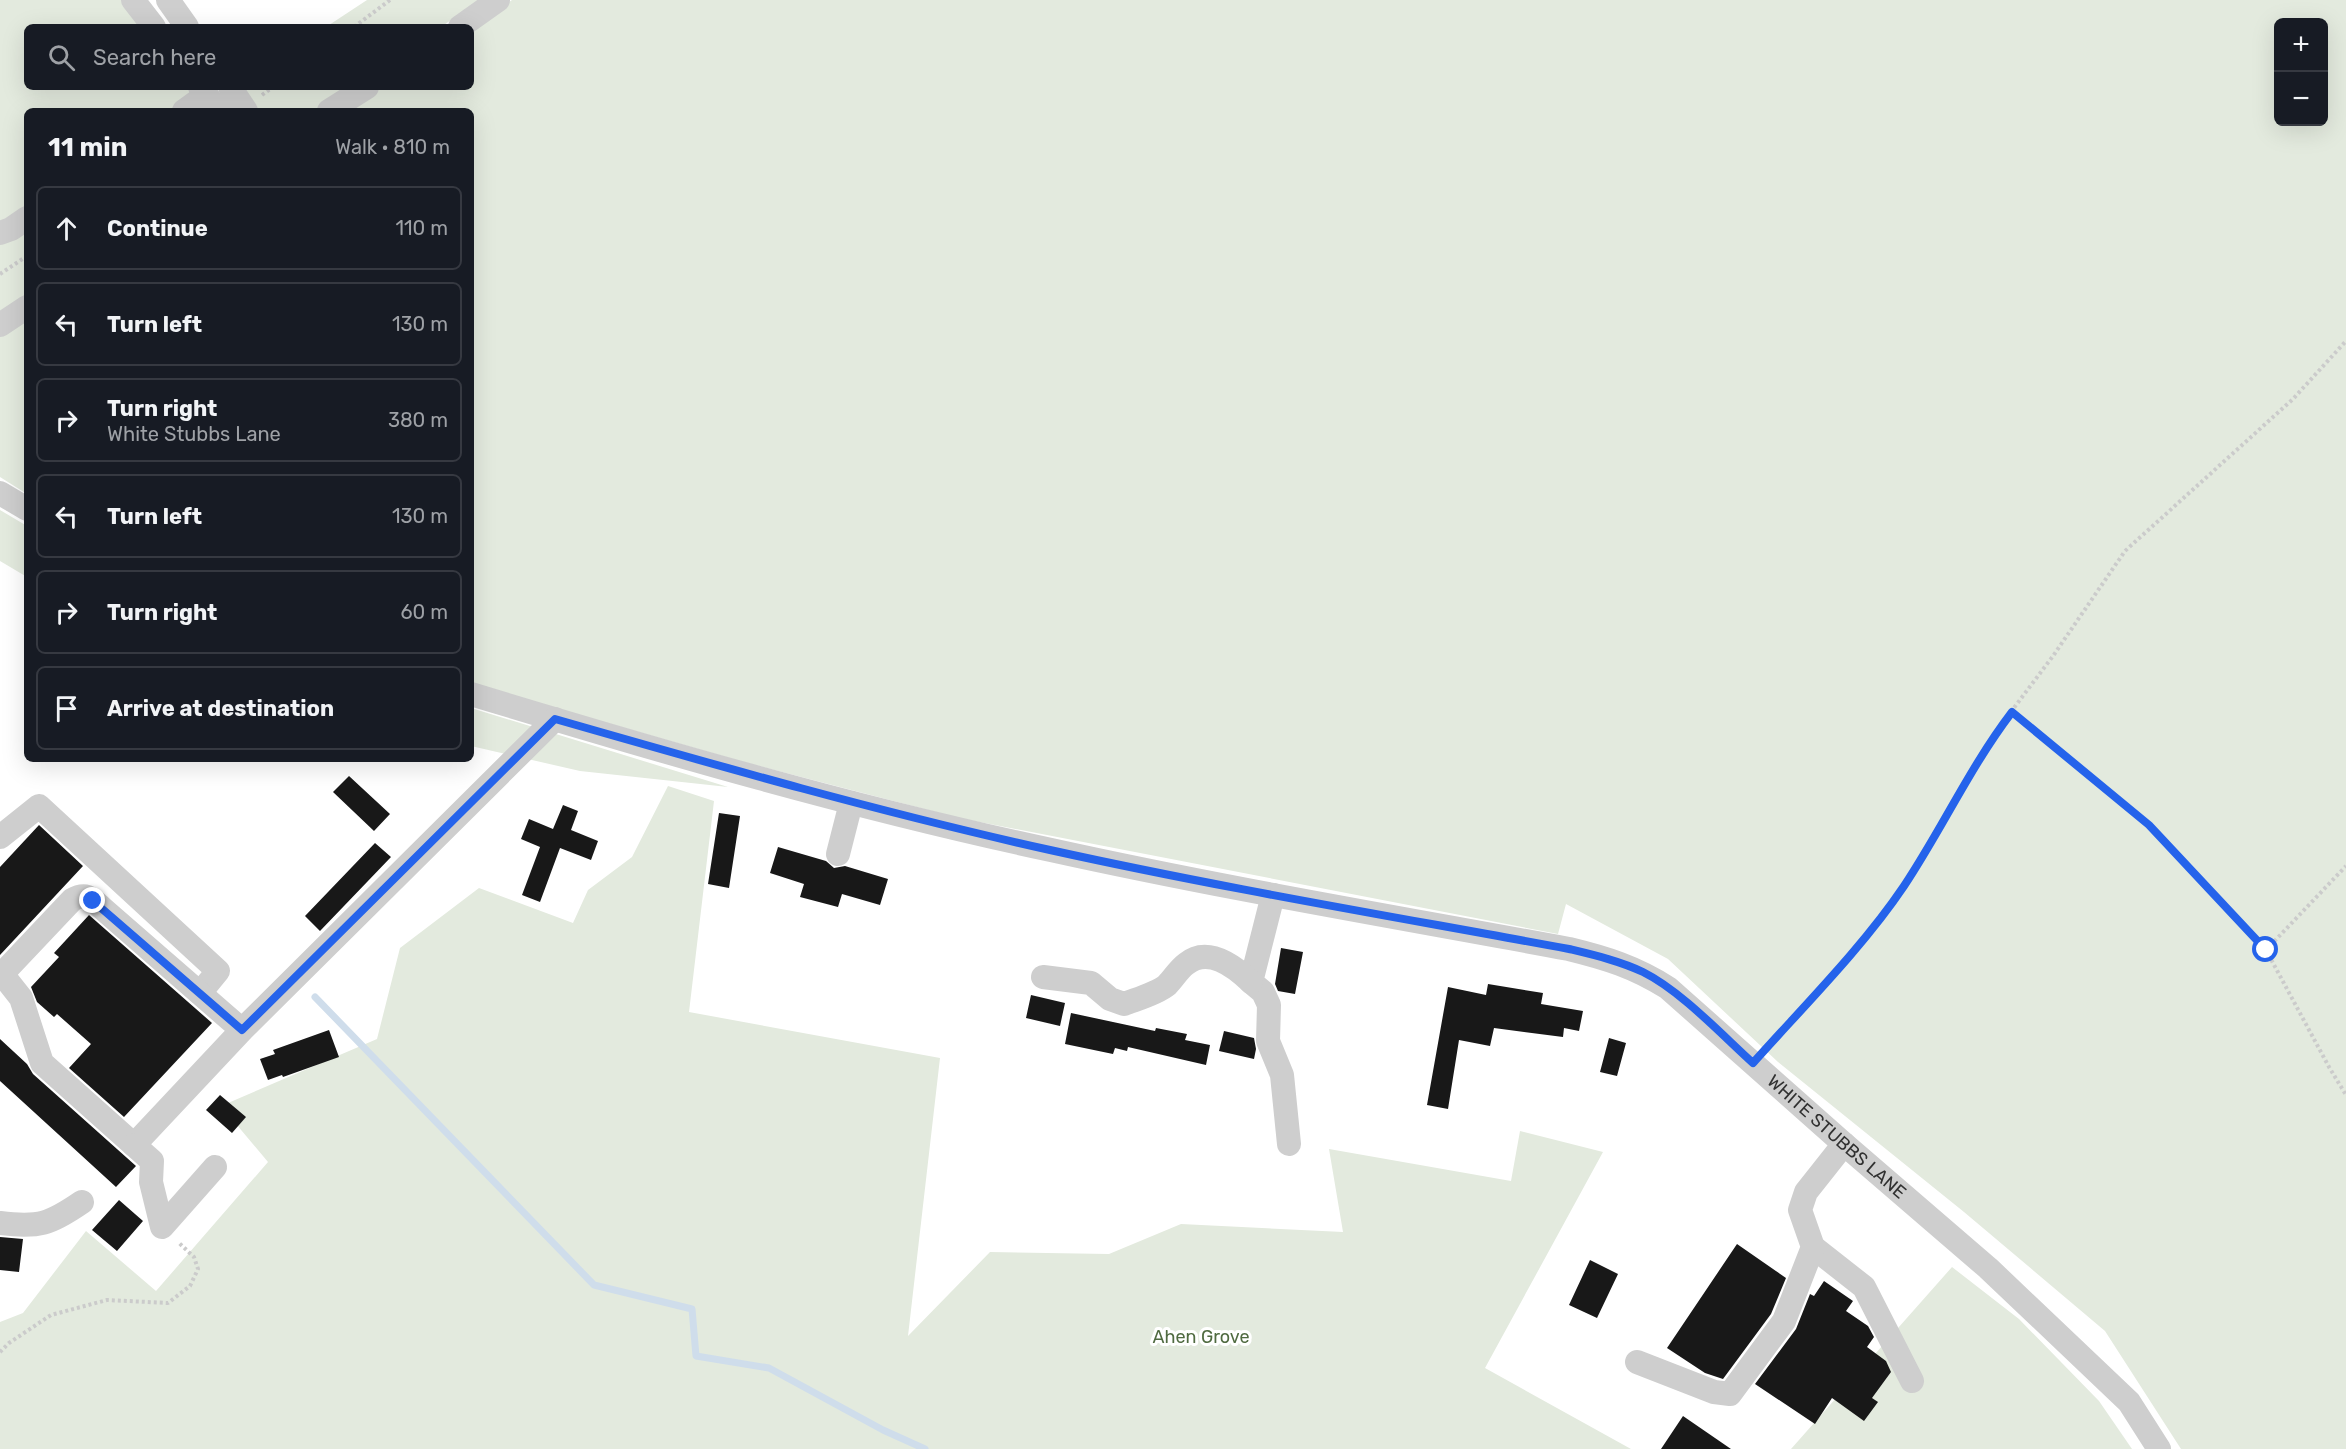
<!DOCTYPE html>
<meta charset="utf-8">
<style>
:root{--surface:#171b24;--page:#242831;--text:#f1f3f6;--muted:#9ea1a6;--line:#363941}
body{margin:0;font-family:Rubik,sans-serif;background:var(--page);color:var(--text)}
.controls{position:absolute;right:18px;top:18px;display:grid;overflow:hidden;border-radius:9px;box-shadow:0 6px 24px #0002}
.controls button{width:54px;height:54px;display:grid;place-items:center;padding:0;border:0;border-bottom:2px solid var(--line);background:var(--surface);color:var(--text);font:30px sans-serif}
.stop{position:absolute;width:18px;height:18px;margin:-14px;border:4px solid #2563eb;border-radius:50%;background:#fff}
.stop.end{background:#2563eb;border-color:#fff;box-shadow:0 2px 6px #0008}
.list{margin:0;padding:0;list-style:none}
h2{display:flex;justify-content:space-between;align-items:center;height:78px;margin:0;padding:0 24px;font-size:26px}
h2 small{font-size:20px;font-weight:400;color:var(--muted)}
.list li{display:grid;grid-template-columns:39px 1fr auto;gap:18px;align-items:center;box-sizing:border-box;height:84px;margin:0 12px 12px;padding:0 12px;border:2px solid var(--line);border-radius:9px}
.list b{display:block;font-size:22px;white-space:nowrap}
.list p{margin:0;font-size:20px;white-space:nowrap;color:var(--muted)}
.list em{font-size:20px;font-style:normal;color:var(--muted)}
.icon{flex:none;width:33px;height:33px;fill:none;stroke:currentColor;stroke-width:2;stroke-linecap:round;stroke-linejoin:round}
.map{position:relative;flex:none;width:2346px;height:1449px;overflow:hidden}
.search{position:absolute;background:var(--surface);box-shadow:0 6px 24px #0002;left:24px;top:24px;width:450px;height:66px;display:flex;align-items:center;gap:15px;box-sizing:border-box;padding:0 21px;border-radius:9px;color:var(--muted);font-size:22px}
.panel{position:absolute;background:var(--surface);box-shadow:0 6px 24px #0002;left:24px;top:108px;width:450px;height:654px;border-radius:9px}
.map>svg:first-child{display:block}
.green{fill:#e3eade;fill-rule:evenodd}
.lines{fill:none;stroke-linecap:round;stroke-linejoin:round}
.stream{stroke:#cfddeb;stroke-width:7}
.building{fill:#181818}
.path{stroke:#cbcbcb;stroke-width:4;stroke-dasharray:3 3;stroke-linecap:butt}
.minor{stroke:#cecece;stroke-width:24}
.route{stroke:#2563eb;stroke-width:8}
.labels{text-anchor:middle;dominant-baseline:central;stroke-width:6;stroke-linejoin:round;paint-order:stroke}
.street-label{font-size:18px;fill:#313131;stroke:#fff}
.park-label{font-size:18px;fill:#506b41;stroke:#fff}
</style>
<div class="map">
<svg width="2346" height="1449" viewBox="0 0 2346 1449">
<rect width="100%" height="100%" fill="#fff"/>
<path class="green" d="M 0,0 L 144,0 L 165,27 L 27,27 L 27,87 L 211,87 L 219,98 L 236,87 L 351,87 L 313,111 L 27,111 L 27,294 L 0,312 Z
M 367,0 L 479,0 L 441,27 L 326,27 Z
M 512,0 L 2346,0 L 2346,1449 L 2181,1449 L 2105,1331 L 1964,1212 L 1778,1062 L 1668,959 L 1566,904 L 1558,934 L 959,818 L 740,761 L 471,684 L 471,111 L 339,111 L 377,87 L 471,87 L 471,27 ZM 2278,22 L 2324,22 L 2324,122 L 2278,122 Z
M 27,317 L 27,494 L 0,477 L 0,335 Z
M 0,510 L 27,526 L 27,577 L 0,561 Z
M 471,708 L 728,787 L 580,771 L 471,746 Z
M 668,786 L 714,801 L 689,1012 L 940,1058 L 908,1336 L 990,1252 L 1109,1254 L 1181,1224 L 1343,1232 L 1329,1149 L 1511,1181 L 1520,1131 L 1603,1152 L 1485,1368 L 1631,1449 L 0,1449 L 0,1322 L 23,1313 L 86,1231 L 156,1291 L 268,1162 L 221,1106 L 377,1039 L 400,948 L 479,888 L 573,923 L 588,890 L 632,857 Z
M 1952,1267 L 2019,1319 L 2099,1401 L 2132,1449 L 1791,1449 Z"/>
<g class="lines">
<path class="stream" d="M 315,997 L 594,1285 L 692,1309 L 696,1356 L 769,1368 L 883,1430 L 925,1449"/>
</g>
<path class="building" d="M 349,776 L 390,814 L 374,831 L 333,792 Z
M 563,805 L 578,811 L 571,830 L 598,841 L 591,860 L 560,848 L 540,902 L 522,895 L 540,847 L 521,839 L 529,819 L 553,829 Z
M 719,813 L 740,816 L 729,888 L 708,884 Z
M 39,825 L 83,866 L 0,955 L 0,867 Z
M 375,843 L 391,857 L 320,931 L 305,916 Z
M 778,847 L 826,861 L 834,868 L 845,866 L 888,879 L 880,905 L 842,894 L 838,907 L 800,897 L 804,884 L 770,873 Z
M 89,915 L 212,1023 L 124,1117 L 69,1068 L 91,1044 L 57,1014 L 54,1017 L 37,1002 L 31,987 L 59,957 L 54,953 Z
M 1281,948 L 1303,952 L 1295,994 L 1278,991 L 1275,984 Z
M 1488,984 L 1543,993 L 1541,1004 L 1583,1011 L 1579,1031 L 1564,1028 L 1563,1037 L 1494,1028 L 1490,1046 L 1459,1040 L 1448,1109 L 1427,1105 L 1448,987 L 1486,995 Z
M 1031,995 L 1065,1003 L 1060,1026 L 1026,1018 Z
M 1071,1013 L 1155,1031 L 1156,1028 L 1187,1034 L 1185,1040 L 1210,1045 L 1206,1065 L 1128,1047 L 1127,1051 L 1115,1048 L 1113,1054 L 1065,1044 Z
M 329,1030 L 339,1057 L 283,1077 L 282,1075 L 268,1080 L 260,1059 L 275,1054 L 273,1050 Z
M 1224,1031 L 1254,1038 L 1256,1049 L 1254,1059 L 1219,1051 Z
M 1609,1038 L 1626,1043 L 1617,1076 L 1600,1072 Z
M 0,1039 L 27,1064 L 33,1074 L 136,1166 L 116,1187 L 0,1081 Z
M 220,1095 L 246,1117 L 232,1133 L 206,1110 Z
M 119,1200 L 143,1221 L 117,1251 L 92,1230 Z
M 0,1237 L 23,1239 L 19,1272 L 0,1270 Z
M 1737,1244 L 1786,1278 L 1771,1314 L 1723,1379 L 1705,1373 L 1667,1348 Z
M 1590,1260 L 1618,1274 L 1597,1318 L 1569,1305 Z
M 1824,1281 L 1853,1301 L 1846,1311 L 1868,1326 L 1874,1337 L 1867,1347 L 1886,1361 L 1891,1372 L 1872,1398 L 1878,1402 L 1864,1421 L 1832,1398 L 1815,1424 L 1755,1384 L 1796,1329 L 1810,1294 L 1814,1296 Z
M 1683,1416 L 1731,1449 L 1661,1449 Z"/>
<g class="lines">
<path class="path" d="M 354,27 L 390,0
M 262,95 L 273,87
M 0,274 L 27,256
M 2012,712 L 2149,825 L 2266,950 L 2329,1067 L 2346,1095
M 2266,950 L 2346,866
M 1768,1046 L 1855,949 L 1903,887 L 1972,769 L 1995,733 L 2053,656 L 2125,551 L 2293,399 L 2346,341
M 0,1352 L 9,1343 L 51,1315 L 107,1300 L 168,1303 L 190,1286 L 198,1269 L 194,1257 L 178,1242"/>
<g class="minor">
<path d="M 133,0 L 154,27"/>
<path d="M 168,0 L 187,27"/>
<path d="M 460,27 L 498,0"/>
<path d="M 200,87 L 219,111"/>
<path d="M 230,87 L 246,111"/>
<path d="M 184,111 L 206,95"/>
<path d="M 329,111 L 367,87"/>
<path d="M 0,233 L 11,229 L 27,218"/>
<path d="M 0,325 L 27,307"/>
<path d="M 0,493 L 27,509"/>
<path id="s1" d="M 471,694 C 662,752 855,808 1051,850 C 1223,888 1396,917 1569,949 C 1606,958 1635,967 1668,988 L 1844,1144 L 1988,1268 L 2129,1402 L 2159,1449"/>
<path d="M 0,837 L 39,806 L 218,971 L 200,993"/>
<path d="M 838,854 L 851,803"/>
<path d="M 1273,895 L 1251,982 L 1263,992 L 1269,1005 L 1268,1041 L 1282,1075 L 1289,1144"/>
<path d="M 1043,977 L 1091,983 L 1110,999 L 1124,1004 C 1137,999 1156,994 1167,985 C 1174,978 1178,970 1186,964 C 1208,946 1234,966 1251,982"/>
<path d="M 242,1030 L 102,908 C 91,898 86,892 72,900 L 2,974 L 21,998 L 42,1063 L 134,1145 L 242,1030 L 555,719"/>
<path d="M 134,1145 L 152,1161 L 151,1182 L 162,1227 L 215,1167"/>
<path d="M 0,1223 C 39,1228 50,1224 82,1202"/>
<path d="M 1813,1247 L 1864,1287 L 1912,1381"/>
<path d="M 1637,1362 L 1714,1392 L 1730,1394 L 1784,1321 L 1813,1247 L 1800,1210 L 1806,1192 L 1844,1144"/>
</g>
</g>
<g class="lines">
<path class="route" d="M 93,901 L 242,1030 L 555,719 C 719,766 883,813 1050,850 C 1222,888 1396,917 1569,949 C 1594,955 1620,961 1643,972 C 1681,991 1721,1034 1753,1063 C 1803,1007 1863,947 1904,886 C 1942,829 1970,767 2012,712 L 2149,825 L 2266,950"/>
</g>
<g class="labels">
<g class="street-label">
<text stroke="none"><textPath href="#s1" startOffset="1460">WHITE STUBBS LANE</textPath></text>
</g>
<g class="park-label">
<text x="1201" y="1337">Ahen Grove</text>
</g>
</g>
</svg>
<div class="controls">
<button>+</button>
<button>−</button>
</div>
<div class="stop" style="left:2266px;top:950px"></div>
<div class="stop end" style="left:93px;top:901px"></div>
<div class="search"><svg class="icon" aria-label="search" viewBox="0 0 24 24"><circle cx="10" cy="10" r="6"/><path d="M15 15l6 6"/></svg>Search here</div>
<section class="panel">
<h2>11 min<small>Walk · 810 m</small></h2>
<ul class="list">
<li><svg class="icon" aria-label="ahead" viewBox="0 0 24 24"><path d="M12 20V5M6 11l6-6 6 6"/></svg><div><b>Continue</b></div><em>110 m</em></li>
<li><svg class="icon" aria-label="left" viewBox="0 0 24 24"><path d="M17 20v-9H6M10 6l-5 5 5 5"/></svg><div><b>Turn left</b></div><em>130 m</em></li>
<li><svg class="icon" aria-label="right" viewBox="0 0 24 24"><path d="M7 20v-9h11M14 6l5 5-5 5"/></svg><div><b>Turn right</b><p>White Stubbs Lane</p></div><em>380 m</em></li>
<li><svg class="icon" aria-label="left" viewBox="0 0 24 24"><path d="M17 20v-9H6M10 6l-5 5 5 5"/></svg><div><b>Turn left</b></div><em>130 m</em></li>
<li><svg class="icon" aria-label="right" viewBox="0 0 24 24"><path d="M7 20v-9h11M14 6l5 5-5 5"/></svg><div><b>Turn right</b></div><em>60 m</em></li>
<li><svg class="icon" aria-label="arrive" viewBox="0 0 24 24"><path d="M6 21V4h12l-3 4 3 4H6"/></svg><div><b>Arrive at destination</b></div></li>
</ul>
</section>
</div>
